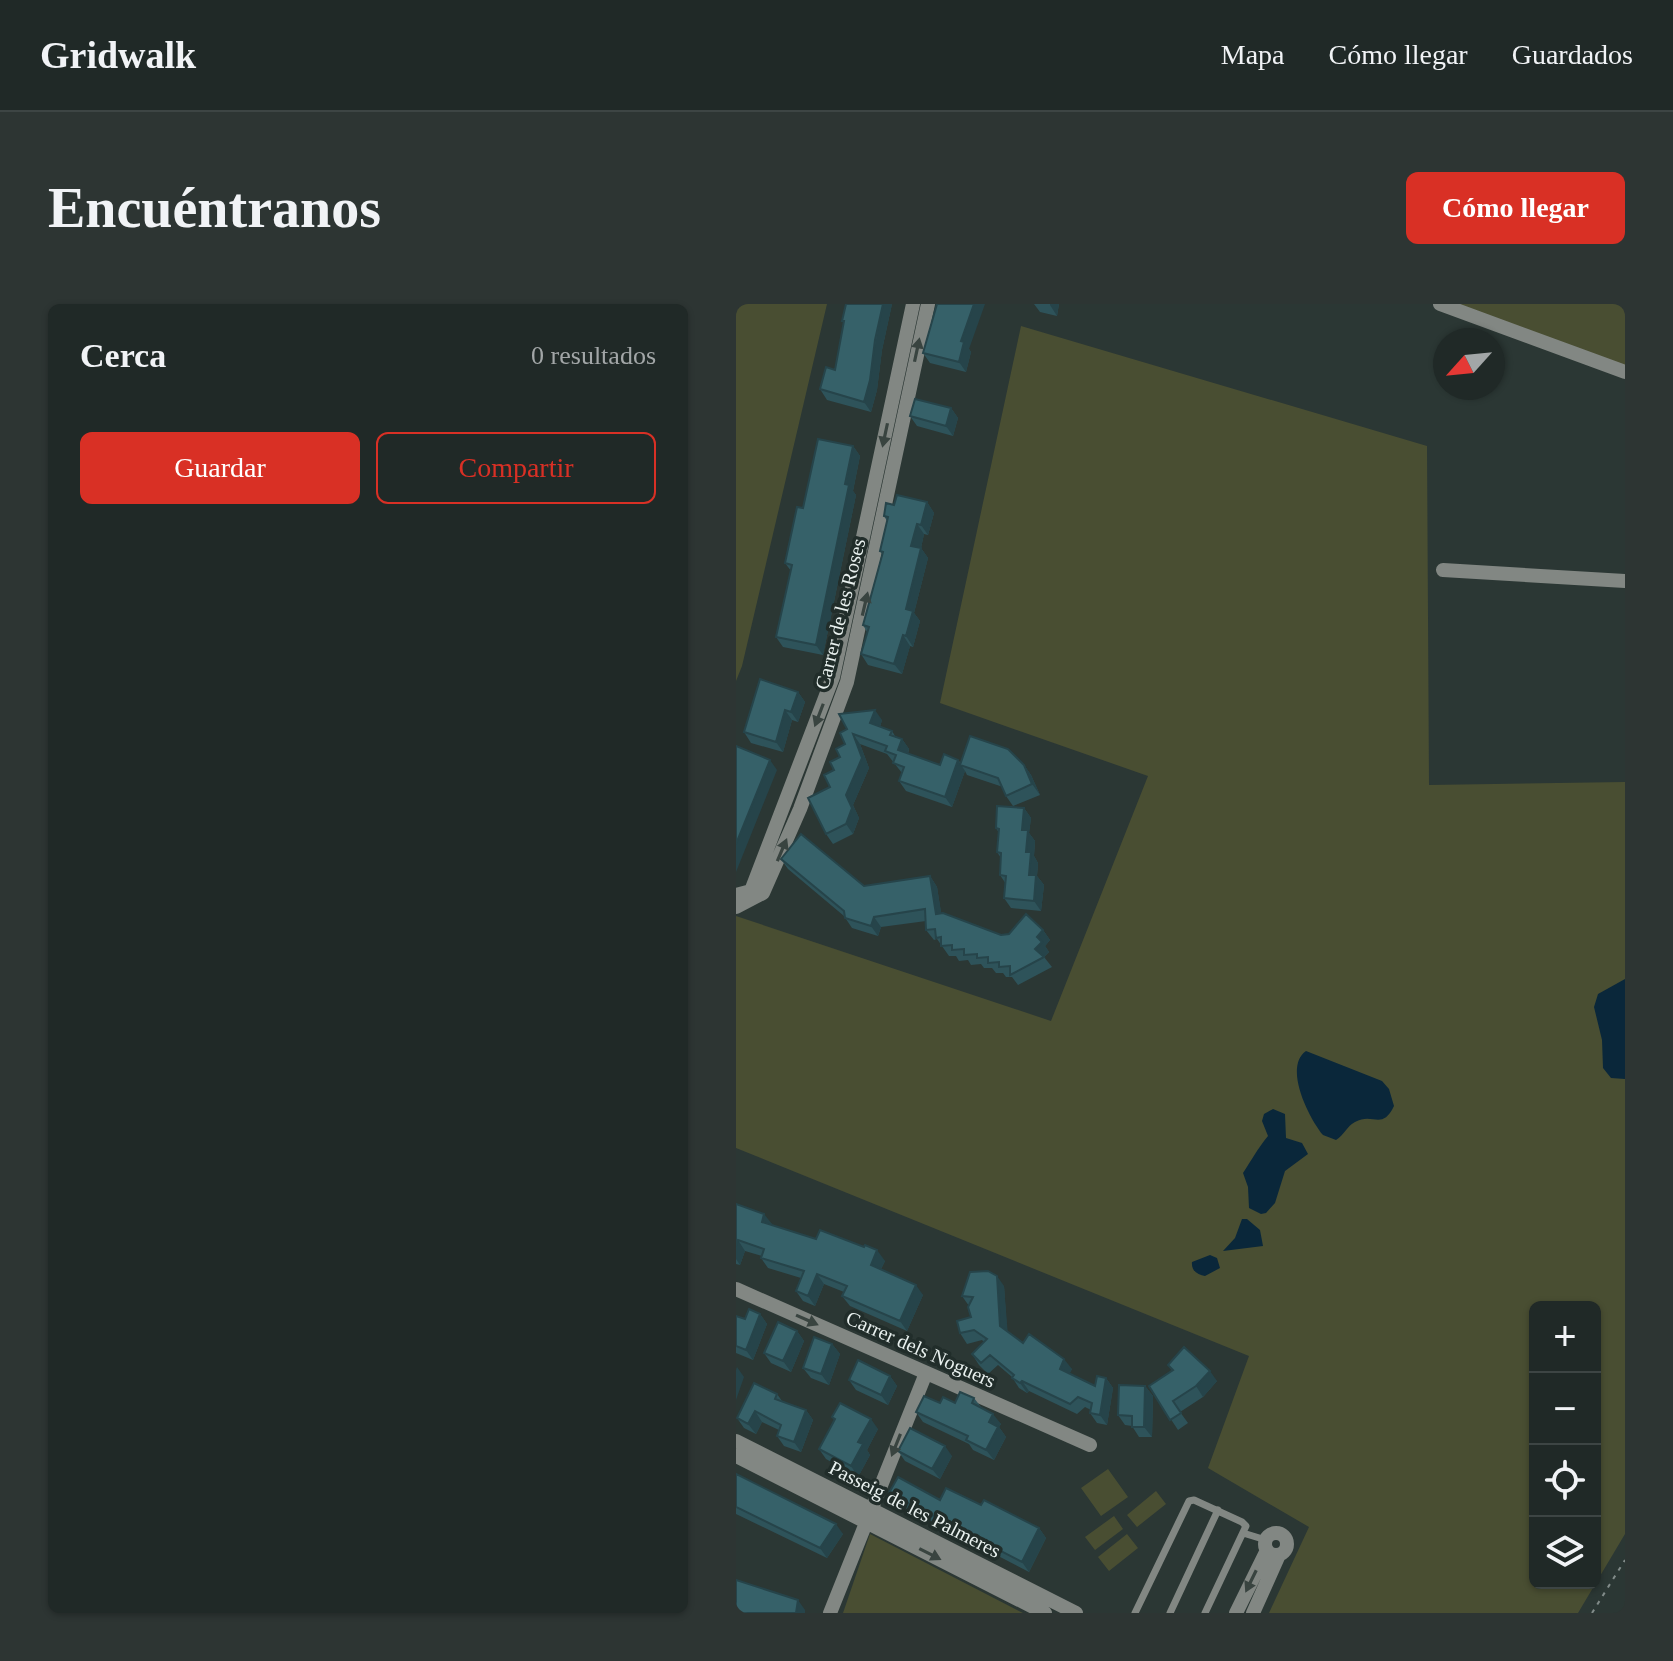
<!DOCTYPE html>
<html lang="es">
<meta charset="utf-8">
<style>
:root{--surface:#202927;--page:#2d3533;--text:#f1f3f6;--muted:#a2a6a7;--line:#3d4544;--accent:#d93025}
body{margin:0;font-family:Georgia,serif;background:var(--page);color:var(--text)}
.controls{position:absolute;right:24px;bottom:24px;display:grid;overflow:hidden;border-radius:12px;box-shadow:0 2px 6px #0004}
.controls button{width:72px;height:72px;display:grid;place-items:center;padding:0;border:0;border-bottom:2px solid var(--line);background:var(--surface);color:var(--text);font:40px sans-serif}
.compass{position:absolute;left:697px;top:24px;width:72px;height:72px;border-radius:50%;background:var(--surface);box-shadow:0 2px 6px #0004;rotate:243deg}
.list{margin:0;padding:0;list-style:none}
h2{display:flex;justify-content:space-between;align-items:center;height:104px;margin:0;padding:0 32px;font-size:34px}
h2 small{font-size:26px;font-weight:400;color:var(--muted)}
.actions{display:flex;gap:16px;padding:24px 32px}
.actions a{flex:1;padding:18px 0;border:2px solid var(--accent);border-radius:12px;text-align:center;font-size:28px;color:var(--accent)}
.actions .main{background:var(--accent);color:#fff}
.icon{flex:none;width:44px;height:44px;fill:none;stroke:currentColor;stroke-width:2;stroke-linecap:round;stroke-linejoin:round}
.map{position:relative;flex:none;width:889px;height:1309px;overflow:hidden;border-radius:12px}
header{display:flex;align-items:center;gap:48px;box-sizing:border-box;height:112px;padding:0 40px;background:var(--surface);border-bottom:2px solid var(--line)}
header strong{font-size:38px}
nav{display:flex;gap:44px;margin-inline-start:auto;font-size:28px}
.intro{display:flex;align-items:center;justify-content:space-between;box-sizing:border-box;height:192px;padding:0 48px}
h1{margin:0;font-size:56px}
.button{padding:20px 36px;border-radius:12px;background:var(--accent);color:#fff;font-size:28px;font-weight:700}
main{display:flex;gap:48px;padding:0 48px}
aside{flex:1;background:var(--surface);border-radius:12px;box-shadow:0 2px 6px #0004}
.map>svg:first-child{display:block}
.green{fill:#494e32;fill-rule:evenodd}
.water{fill:#0a273a}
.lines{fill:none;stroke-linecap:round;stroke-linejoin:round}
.path{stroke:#818b89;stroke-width:2;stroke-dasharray:4 6;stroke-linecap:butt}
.service{stroke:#828783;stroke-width:7}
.minor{stroke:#828783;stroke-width:14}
.wall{fill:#2e535a}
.shaded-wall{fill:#26444a}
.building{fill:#366169;stroke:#26444a;stroke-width:2}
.oneway{fill:#394440}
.labels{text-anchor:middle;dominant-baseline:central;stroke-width:7;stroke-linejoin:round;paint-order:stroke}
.street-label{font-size:20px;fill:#e9f1ef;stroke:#212d2a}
</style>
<header>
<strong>Gridwalk</strong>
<nav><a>Mapa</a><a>Cómo llegar</a><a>Guardados</a></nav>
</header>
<div class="intro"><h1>Encuéntranos</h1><a class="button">Cómo llegar</a></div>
<main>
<aside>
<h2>Cerca<small>0 resultados</small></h2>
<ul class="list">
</ul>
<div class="actions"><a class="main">Guardar</a><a>Compartir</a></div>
</aside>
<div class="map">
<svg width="889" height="1309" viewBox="0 0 889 1309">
<rect width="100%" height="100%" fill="#2b3734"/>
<path class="green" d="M 0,0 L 91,0 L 6,362 L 0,377 Z
M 718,0 L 889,0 L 889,62 Z
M 285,22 L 691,142 L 693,481 L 889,478 L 889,1230 L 842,1309 L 533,1309 L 573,1223 L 472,1164 L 513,1052 L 0,844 L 0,612 L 315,717 L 412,472 L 204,399 ZM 799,1003 L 859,1003 L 859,1279 L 799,1279 Z
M 372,1165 L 392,1193 L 365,1212 L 345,1184 Z
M 420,1187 L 430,1200 L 401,1223 L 391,1211 Z
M 378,1212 L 387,1225 L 359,1246 L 349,1233 Z
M 134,1230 L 287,1309 L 107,1309 Z
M 391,1230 L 402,1244 L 373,1267 L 362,1253 Z"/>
<path class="water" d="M 889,675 L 889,775 L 875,774 L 867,764 L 866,736 L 858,703 L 862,690 Z
M 570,747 L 646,777 L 653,785 L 658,802 C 646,827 637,808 619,818 C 611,822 608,831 600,836 L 587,831 C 573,814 547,763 570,747 Z
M 537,805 L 549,810 L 550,834 L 566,839 L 572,850 L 549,867 L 539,899 L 530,909 L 525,910 L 513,904 L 512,883 L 507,869 C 515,857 522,844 532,832 L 526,817 L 528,810 Z
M 506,915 L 511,915 L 524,926 L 527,942 L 487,947 L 499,934 Z
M 474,951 L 481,954 L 484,964 L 469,972 C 462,971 455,967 456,958 Z"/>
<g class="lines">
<path class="path" d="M 856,1309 L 889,1256"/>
<path class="service" d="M 507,1229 L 530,1236
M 399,1309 L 453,1197 L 458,1196 L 506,1218 L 510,1222 L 469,1309
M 434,1309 L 482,1206"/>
<path class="minor" d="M 704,0 L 889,68
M 707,266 L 889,277
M 0,591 L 15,587 L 97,373 L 177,0
M 0,603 L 27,589 L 64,505 L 111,378 L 192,0
M 0,985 L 354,1141
M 0,1137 L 340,1309
M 0,1152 L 309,1309
M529 1240a11 11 0 1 1 22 0a11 11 0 1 1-22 0Z
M 94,1309 L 190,1069
M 500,1309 L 531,1246
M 517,1309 L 543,1251"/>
</g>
<path class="wall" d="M 110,0 L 156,0 L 146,46 L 141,86 L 135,108 L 91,96 L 84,85 L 99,66 L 108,20 L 106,17 Z
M 298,0 L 323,0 L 321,12 L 304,8 Z
M 233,45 L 235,48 L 230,68 L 194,59 L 187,49 Z
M 215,104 L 222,114 L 217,132 L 181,122 L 174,112 Z
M 117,142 L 124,152 L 117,187 L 120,191 L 87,351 L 47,343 L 40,333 L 55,267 L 49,259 L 67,204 Z
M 191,198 L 198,209 L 192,231 L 188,230 L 185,244 L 192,254 L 178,309 L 184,317 L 177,343 L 174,342 L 166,370 L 132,361 L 125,350 L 131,328 L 127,321 L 146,250 L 144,247 L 151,217 L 148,212 L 158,201 Z
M 62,388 L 69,398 L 62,418 L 56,416 L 47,448 L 15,439 L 8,428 Z
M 146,416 L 144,423 L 156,427 L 159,432 L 166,435 L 173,445 L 172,450 L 204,461 L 222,456 L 225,459 L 288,461 L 295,471 L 304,491 L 277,502 L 270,492 L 267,483 L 231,471 L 229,467 L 216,503 L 170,487 L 163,477 L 166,469 L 151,450 L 124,440 L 133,464 L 117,501 L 123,514 L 117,530 L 97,540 L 90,530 L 94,483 L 98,466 L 109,440 L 104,429 Z
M 288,504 L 295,514 L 293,529 L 299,537 L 298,552 L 302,559 L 301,572 L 308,581 L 305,607 L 275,604 L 268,594 L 270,580 L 264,571 L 265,554 L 261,548 L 263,529 L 260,524 Z
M 45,555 L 128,582 L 194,572 L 201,583 L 205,609 L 265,631 L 307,626 L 314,636 L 309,642 L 313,648 L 308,653 L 316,663 L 282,681 L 276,673 L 270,673 L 267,669 L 260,669 L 256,664 L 248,664 L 245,660 L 235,661 L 232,656 L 223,657 L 220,652 L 213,652 L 201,635 L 198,636 L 190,626 L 190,617 L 145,623 L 142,632 L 116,624 L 108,612 L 52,565 Z
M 0,900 L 36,920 L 35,921 L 149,957 L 145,965 L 187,991 L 171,1027 L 114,1002 L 106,992 L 108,988 L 88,980 L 79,1002 L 67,997 L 60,987 L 65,974 L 32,964 L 25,954 L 26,952 L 9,947 L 4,961 L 0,960 Z
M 268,982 L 271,1027 L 287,1039 L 336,1065 L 333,1070 L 359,1082 L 370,1074 L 377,1084 L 371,1121 L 361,1119 L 354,1109 L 355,1106 L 349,1103 L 341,1110 L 293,1087 L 291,1089 L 283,1084 L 276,1073 L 262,1061 L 252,1070 L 243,1061 L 236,1050 L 248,1038 L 246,1036 L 231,1040 L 224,1029 L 235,1013 L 233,1002 L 226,992 Z
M 24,1010 L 31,1020 L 17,1056 L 0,1049 L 0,1012 L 9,1015 Z
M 61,1027 L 68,1037 L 55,1068 L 35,1059 L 28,1049 Z
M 96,1040 L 104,1050 L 93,1081 L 75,1074 L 67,1064 Z
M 432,1061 L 481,1077 L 467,1093 L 444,1108 L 452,1119 L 442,1126 L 413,1082 L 436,1067 Z
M 154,1072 L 161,1082 L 152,1101 L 120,1086 L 113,1076 Z
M 409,1082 L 417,1092 L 416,1133 L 403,1133 L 396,1122 L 389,1121 L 382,1111 Z
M 41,1090 L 46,1097 L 70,1106 L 77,1116 L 65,1148 L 48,1142 L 41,1132 L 43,1126 L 26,1118 L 20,1130 L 8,1124 L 1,1114 Z
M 238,1094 L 245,1103 L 265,1120 L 263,1123 L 270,1133 L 258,1156 L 237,1146 L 233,1140 L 187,1118 L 180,1108 L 204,1099 L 219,1099 Z
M 96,1113 L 142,1125 L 131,1146 L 134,1151 L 122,1173 L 90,1155 L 83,1145 L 98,1116 Z
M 162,1147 L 216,1152 L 204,1175 L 169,1157 Z
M 0,1170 L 107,1230 L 91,1254 L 0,1210 Z
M 153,1189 L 245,1201 L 303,1224 L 310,1234 L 293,1268 L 160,1199 Z"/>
<path class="shaded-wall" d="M 147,0 L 156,0 L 146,46 L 141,86 L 135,108 L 128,98 Z
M 238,0 L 249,0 L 233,45 L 235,48 L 230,68 L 223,58 L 225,37 Z
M 314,0 L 323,0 L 321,12 L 314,1 Z
M 215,104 L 222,114 L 217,132 L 210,122 Z
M 117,142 L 124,152 L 117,187 L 120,191 L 87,351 L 80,341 Z
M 191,198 L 198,209 L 192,231 L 185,221 Z
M 181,220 L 188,230 L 185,244 L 192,254 L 178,309 L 184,317 L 177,343 L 170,332 L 170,305 L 175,242 Z
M 167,331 L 174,342 L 166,370 L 158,360 Z
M 62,388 L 69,398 L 62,418 L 55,408 Z
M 49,406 L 56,416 L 47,448 L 40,438 Z
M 139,406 L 146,416 L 142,429 L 134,419 Z
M 117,430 L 124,440 L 133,464 L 117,501 L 123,514 L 117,530 L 110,520 L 110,491 Z
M 166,435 L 173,445 L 169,457 L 162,446 Z
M 34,456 L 41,466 L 0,568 L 0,540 Z
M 222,456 L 229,467 L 216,503 L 209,493 Z
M 288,461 L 295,471 L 304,491 L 296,480 Z
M 288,504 L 295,514 L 293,529 L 299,537 L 298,552 L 302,559 L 301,572 L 308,581 L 305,607 L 298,597 L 293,571 L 286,526 Z
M 194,572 L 201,583 L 207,620 L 200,610 Z
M 138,613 L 145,623 L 142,632 L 135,622 Z
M 307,626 L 314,636 L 309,642 L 313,648 L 308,653 L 299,645 L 301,633 Z
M 28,910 L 36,920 L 33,928 L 26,918 Z
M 2,936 L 9,947 L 4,961 L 0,955 L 0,942 Z
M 141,946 L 149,957 L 142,971 L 135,961 Z
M 81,970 L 88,980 L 79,1002 L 72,992 Z
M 261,972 L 268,982 L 272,1032 L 264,1022 Z
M 180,981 L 187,991 L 171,1027 L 164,1017 Z
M 24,1010 L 31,1020 L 17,1056 L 10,1046 Z
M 61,1027 L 68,1037 L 55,1068 L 47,1057 Z
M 96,1040 L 104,1050 L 93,1081 L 85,1070 Z
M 328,1055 L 336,1065 L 331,1075 L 324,1065 Z
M 1,1063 L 8,1073 L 0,1096 L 0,1066 Z
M 474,1067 L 481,1077 L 467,1093 L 460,1082 Z
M 154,1072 L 161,1082 L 152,1101 L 145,1091 Z
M 370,1074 L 377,1084 L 371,1121 L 364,1111 Z
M 286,1077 L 293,1087 L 291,1089 L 284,1079 Z
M 409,1082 L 417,1092 L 416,1133 L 408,1123 Z
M 70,1106 L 77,1116 L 65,1148 L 58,1138 Z
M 19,1107 L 26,1118 L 20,1130 L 12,1120 Z
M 257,1110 L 265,1120 L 263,1123 L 270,1133 L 258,1156 L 250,1146 L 253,1118 Z
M 135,1115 L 142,1125 L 131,1146 L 134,1151 L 122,1173 L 115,1162 L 122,1138 Z
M 209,1142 L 216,1152 L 204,1175 L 196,1165 Z
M 100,1220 L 107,1230 L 91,1254 L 84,1244 Z
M 303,1224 L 310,1234 L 293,1268 L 286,1258 Z
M 62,1296 L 69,1306 L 69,1309 L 60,1309 Z"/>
<path class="building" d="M 110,0 L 147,0 L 139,36 L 134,76 L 128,98 L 84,85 L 90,63 L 99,66 L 108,17 L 106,17 Z
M 201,0 L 238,0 L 225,37 L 228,38 L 223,58 L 187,49 Z
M 179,95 L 215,104 L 210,122 L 174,112 Z
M 82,135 L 117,142 L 109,180 L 113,181 L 80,341 L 40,333 L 56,261 L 49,259 L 61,203 L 67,204 Z
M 161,191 L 191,198 L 185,221 L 181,220 L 175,242 L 185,244 L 170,305 L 177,307 L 170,332 L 167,331 L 158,360 L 125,350 L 133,323 L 127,321 L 147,248 L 144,247 L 152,213 L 148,212 L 150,199 L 158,201 Z
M 24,375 L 62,388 L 55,408 L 49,406 L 40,438 L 8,428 Z
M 139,406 L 134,419 L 156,427 L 154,431 L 166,435 L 162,446 L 204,461 L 208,450 L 222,456 L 209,493 L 163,477 L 168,463 L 157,459 L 160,451 L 149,447 L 151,442 L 117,430 L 126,454 L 110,491 L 116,504 L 110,520 L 90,530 L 72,494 L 94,483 L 88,471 L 98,466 L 94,458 L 104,453 L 100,445 L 109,440 L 104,429 L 111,425 L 103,410 Z
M 234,432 L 272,445 L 288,461 L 296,480 L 270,492 L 262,474 L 224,461 Z
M 0,442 L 34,456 L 0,540 Z
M 261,502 L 288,504 L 286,526 L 292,526 L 290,548 L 295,548 L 293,571 L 300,571 L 298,597 L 268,594 L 270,572 L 264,571 L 265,549 L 261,548 L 263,525 L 260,524 Z
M 65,530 L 128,582 L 194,572 L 200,610 L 207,609 L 265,631 L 273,630 L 290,610 L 307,626 L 301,633 L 306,638 L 299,645 L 308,653 L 274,671 L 274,662 L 263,663 L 263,658 L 252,659 L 252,653 L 241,654 L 241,650 L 228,651 L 228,645 L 216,646 L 216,641 L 205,642 L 205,633 L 200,634 L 199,625 L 190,626 L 189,605 L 138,613 L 135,622 L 109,614 L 108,607 L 45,555 Z
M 0,900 L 28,910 L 26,918 L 80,935 L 84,926 L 128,943 L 129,941 L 141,946 L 135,961 L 180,981 L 164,1017 L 106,992 L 111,982 L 81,970 L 72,992 L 60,987 L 68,967 L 25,954 L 28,945 L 2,936 L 0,942 Z
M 252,967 L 261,972 L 264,1022 L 287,1039 L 293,1030 L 328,1055 L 324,1065 L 359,1082 L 361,1072 L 370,1074 L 364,1111 L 354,1109 L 356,1099 L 342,1093 L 334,1100 L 286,1077 L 284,1079 L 276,1074 L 278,1071 L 254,1051 L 245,1059 L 236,1050 L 251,1035 L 238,1026 L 224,1029 L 221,1017 L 235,1013 L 232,1003 L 237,993 L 226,992 L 234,968 Z
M 13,1005 L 24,1010 L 10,1046 L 0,1042 L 0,1012 L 9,1015 Z
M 42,1018 L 61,1027 L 47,1057 L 28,1049 Z
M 78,1033 L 96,1040 L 85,1070 L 67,1064 Z
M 448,1043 L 474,1067 L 460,1082 L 437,1097 L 445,1109 L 434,1116 L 413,1082 L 437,1066 L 432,1061 Z
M 122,1056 L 154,1072 L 145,1091 L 113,1076 Z
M 18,1079 L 41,1090 L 39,1095 L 70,1106 L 58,1138 L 41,1132 L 45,1121 L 19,1107 L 12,1120 L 1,1114 Z
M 383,1081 L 409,1082 L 408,1123 L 396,1123 L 396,1112 L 382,1111 Z
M 224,1088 L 238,1094 L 236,1099 L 257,1110 L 253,1118 L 262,1123 L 250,1146 L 230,1136 L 232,1132 L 180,1108 L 188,1092 L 204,1099 L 207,1093 L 219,1099 Z
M 104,1099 L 135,1115 L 122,1138 L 127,1140 L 115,1162 L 83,1145 L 99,1115 L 96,1113 Z
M 174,1124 L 209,1142 L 196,1165 L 162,1147 Z
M 0,1170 L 100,1220 L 84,1244 L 0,1203 Z
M 162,1173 L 204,1196 L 210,1184 L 245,1201 L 248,1196 L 303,1224 L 286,1258 L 153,1189 Z
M 0,1276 L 62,1296 L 60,1309 L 0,1309 Z"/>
<defs><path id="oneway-solid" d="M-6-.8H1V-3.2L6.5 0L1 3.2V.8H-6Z" transform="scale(2)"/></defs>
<g class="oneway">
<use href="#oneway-solid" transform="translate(181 46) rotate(-78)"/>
<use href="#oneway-solid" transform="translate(149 131) rotate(102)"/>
<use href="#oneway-solid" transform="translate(129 300) rotate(-77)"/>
<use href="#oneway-solid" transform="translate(83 411) rotate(111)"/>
<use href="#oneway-solid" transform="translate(46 546) rotate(-67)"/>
<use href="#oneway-solid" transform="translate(71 1016) rotate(24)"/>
<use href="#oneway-solid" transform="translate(160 1141) rotate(112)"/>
<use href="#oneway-solid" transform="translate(194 1250) rotate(27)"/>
<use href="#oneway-solid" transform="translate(515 1277) rotate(116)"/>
</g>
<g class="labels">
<g class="street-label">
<text transform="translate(104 310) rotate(-76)">Carrer de les Roses</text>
<text transform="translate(185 1045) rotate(24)">Carrer dels Noguers</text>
<text transform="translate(179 1205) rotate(27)">Passeig de les Palmeres</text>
</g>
</g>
</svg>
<div class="controls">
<button>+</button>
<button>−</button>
<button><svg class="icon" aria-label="locate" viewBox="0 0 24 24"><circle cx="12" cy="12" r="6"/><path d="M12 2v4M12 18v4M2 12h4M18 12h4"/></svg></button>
<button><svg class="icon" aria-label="layers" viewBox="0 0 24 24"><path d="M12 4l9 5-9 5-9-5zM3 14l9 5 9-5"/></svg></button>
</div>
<svg class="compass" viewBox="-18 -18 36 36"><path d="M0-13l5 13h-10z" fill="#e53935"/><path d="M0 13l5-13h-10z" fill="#a2a6a7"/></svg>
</div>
</main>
